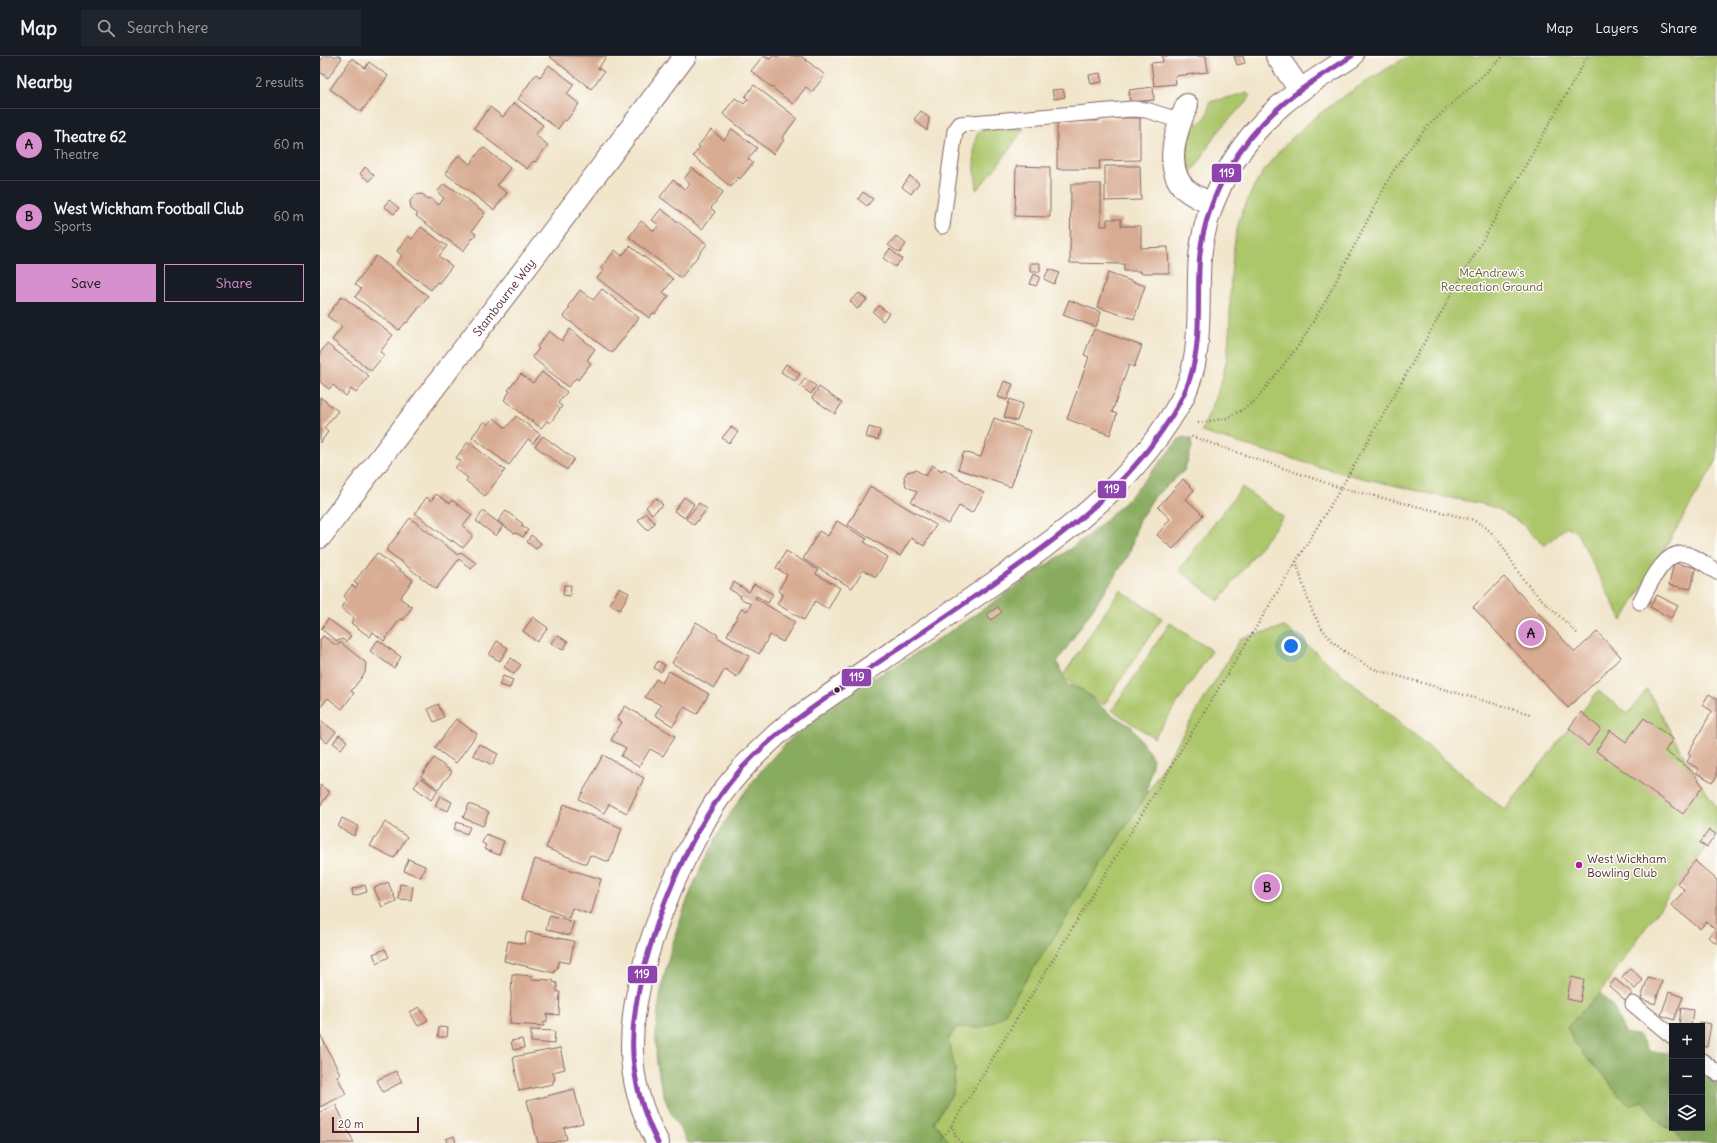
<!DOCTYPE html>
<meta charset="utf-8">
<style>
:root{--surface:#171b24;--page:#20242c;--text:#f1f3f6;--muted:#9ea1a6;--line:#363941;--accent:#d690ce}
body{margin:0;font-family:Delius,sans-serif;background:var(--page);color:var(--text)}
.controls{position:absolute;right:12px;bottom:12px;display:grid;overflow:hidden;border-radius:0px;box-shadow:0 4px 16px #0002}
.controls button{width:36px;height:36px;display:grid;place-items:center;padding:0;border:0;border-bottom:1px solid var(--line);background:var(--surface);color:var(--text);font:20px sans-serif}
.scale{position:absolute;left:12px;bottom:10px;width:87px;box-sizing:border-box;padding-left:4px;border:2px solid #4a1f2b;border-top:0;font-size:11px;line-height:14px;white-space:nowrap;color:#4a1f2b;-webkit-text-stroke:3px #fdfcf7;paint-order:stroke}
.you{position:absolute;left:971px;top:590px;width:14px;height:14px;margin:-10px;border:3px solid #fff;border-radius:50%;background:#1a73e8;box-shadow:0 0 0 6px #1a73e833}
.badge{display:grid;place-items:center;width:26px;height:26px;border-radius:50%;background:var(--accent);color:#111;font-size:13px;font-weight:700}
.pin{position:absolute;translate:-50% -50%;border:2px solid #fff;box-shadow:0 1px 4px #0006}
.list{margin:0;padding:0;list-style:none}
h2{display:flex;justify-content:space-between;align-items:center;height:52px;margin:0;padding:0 16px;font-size:17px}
h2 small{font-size:13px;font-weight:400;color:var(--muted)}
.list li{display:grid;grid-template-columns:26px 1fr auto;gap:12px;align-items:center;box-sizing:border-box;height:72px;padding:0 16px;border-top:1px solid var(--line)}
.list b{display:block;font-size:15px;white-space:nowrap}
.list p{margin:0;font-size:13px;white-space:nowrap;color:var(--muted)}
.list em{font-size:13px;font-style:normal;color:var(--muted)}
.actions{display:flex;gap:8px;padding:12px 16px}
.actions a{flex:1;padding:9px 0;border:1px solid var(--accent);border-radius:0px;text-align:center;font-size:14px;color:var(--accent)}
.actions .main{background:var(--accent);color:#111}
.icon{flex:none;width:22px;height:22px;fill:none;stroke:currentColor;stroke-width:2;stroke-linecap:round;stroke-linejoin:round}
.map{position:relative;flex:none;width:1397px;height:1087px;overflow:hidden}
header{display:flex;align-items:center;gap:24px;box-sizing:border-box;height:56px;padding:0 20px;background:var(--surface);border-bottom:1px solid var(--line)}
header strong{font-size:19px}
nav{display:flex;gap:22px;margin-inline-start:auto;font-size:14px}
.search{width:280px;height:36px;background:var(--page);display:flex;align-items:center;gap:10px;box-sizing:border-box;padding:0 14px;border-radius:0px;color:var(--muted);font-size:15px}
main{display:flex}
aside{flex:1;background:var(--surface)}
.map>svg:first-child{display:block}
.green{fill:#acc66b;stroke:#7b724b}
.forest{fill:#89ab5f;stroke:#6a6545}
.building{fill:#d8ac93}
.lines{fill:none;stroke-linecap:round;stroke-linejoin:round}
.service-casing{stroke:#846463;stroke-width:17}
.minor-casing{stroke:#846463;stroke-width:24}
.tertiary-casing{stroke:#846463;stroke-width:24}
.path{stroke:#846463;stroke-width:2.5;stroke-dasharray:1 3;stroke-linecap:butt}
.service{stroke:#fff;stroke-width:15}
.minor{stroke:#fff;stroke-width:22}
.tertiary{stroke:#fff;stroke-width:22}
.bus-1-casing{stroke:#fdfcf7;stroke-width:8}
.bus-1{stroke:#8e44ad;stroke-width:5}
.bus-dot{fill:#4a1f2b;stroke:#fdfcf7;stroke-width:1.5}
.poi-dot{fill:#b5179e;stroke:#fdfcf7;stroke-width:1.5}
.labels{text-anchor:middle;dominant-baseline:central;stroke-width:3;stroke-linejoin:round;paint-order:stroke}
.park-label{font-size:12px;fill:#6c5941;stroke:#fdfcf7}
.street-label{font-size:12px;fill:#4a1f2b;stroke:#fdfcf7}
.poi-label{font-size:12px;fill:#4a1f2b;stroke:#fdfcf7;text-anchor:start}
.line-badge{stroke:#fdfcf7;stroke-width:1.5}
.badge-label{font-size:11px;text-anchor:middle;font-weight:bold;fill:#fff}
</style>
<header>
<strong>Map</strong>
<div class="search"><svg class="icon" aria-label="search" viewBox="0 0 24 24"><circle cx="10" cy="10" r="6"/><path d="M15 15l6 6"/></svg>Search here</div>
<nav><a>Map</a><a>Layers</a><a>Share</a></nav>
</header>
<main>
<aside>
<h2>Nearby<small>2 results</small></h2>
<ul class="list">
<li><span class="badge">A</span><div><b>Theatre 62</b><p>Theatre</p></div><em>60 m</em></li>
<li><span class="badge">B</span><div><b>West Wickham Football Club</b><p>Sports</p></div><em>60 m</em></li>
</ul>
<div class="actions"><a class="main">Save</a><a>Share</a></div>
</aside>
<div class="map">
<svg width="1397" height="1087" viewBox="0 0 1397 1087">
<rect width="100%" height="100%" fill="#fdfcf7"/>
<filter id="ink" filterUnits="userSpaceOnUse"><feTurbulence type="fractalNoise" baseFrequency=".025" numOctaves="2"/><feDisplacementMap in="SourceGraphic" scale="8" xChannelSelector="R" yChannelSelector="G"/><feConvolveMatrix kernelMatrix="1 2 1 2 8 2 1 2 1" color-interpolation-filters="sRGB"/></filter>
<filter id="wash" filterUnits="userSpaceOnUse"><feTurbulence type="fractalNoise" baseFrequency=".012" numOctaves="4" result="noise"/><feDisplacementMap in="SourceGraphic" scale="16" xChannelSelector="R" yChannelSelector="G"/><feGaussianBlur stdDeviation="0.9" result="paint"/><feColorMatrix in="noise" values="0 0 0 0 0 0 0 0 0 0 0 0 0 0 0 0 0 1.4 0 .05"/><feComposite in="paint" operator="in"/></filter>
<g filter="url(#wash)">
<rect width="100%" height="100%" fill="#f1e5ca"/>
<path class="green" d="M 1088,0 L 1397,0 L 1397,404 L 1302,565 L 1257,477 L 1247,470 L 1224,490 L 1201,467 L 1176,452 L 1163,448 L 1120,440 L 1017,416 L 881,376 C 893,349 905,323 908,293 C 911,265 909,236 912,208 C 914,189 916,169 924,152 C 953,79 1024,39 1088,0 Z
M 927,37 L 930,40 L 928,45 C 916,56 904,68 894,81 C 884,94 881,109 868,118 C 862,108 865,87 872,76 C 880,62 889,67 889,46 Z
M 663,72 L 704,72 L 682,104 L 657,134 C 656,118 648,80 663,72 Z
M 922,431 L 963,461 L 899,545 L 859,514 Z
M 800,534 L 842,562 L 784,649 L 742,621 Z
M 850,567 L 892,595 L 834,682 L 792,654 Z
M 965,571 L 1185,754 L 1278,635 L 1308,658 L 1327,633 L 1372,715 L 1397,751 L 1397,777 L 1331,864 L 1280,937 L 1248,971 L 1270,1006 L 1284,1019 L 1298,1039 L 1324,1046 L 1343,1070 L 1356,1075 L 1364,1087 L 630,1087 L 614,1066 L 633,1037 L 635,1013 L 628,985 L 636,971 L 661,972 L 682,961 L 826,739 L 921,582 Z"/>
<path class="forest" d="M 864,381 L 871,383 L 872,392 L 864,415 L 834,441 L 818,466 L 809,499 L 737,606 L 747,628 L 764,635 L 787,656 L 812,671 L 833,703 L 826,739 L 682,961 L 661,972 L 636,971 L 628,984 L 635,1013 L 633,1037 L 614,1066 L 630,1087 L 368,1087 C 360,1073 351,1060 346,1045 C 328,997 337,945 350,897 C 373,814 414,734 478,676 C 489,666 499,656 511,648 C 536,630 565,617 592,600 C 621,582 650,562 678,543 C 708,522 738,502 767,480 C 802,453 830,418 858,384 Z
M 1280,937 L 1294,952 L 1305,977 L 1320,980 L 1328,994 L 1352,998 L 1352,1072 L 1382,1072 L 1382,1014 L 1397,1026 L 1397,1087 L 1364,1087 L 1356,1075 L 1343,1070 L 1324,1046 L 1310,1049 L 1298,1039 L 1284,1019 L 1270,1006 L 1254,986 L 1247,971 Z"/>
<g id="blocks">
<path class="building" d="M 4,0 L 19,0 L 22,2 L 8,22 L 0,16 L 0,6 Z
M 229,0 L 287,0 L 278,12 L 284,16 L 271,33 Z
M 443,0 L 450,3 L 453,0 L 481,0 L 505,19 L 492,36 L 486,31 L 473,48 L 431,15 Z
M 842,0 L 886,0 L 888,16 L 855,20 L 856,28 L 834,30 L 831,7 L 843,6 Z
M 914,0 L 923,0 L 925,7 L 917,9 Z
M 32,2 L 45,12 L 49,6 L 68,20 L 41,56 L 10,33 Z
M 229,9 L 254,28 L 247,38 L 259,48 L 246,65 L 244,64 L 238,73 L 198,43 L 216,18 L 220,21 Z
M 780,17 L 782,26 L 771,28 L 769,19 Z
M 434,29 L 477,62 L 462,82 L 464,84 L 453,98 L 403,58 L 415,42 L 424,48 L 428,43 L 425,41 Z
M 833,31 L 834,44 L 810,46 L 809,34 Z
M 743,33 L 745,41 L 734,43 L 732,34 Z
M 194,47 L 223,69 L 215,79 L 228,89 L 215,106 L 213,105 L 207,113 L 167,83 L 167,82 L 154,72 L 170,51 L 183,61 Z
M 601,55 L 609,62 L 607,75 L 594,63 Z
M 779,62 L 820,62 L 820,104 L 779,105 L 780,113 L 737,113 L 737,65 L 778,65 Z
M 412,73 L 437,92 L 428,103 L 433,107 L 420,123 L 418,121 L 411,131 L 373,100 L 380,91 L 378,90 L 391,74 L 404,84 Z
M 163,91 L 190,112 L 177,129 L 187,137 L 174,154 L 125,117 L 139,99 L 150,108 Z
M 696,110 L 730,111 L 730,161 L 695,160 Z
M 785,110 L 820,110 L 821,144 L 785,145 Z
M 45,111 L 54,119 L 49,125 L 40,118 Z
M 372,112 L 403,136 L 391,152 L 395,156 L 382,173 L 340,141 L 353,124 L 366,134 L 370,128 L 364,123 Z
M 590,120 L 599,127 L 591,138 L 582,131 Z
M 124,128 L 131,133 L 132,132 L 165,157 L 152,175 L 156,178 L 143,195 L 96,160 L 98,158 L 91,153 L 90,145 L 95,139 L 102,138 L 108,143 L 110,142 L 119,149 L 124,142 L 117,136 Z
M 751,128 L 781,128 L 781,170 L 787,170 L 787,163 L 801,163 L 801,170 L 821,170 L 821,192 L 848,191 L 849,217 L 820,217 L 821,215 L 804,215 L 804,208 L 750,207 Z
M 543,136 L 553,143 L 547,150 L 538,143 Z
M 69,144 L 79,152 L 74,158 L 64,150 Z
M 341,153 L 387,188 L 361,222 L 309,181 L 321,165 L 334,175 L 339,169 L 332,164 Z
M 101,171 L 127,190 L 119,200 L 132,210 L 119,227 L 117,226 L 111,234 L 76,208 L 82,200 L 77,195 L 88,180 L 92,183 Z
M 576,180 L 586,188 L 580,197 L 568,189 Z
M 310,190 L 353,223 L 343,237 L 349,240 L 335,258 L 333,257 L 329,262 L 277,222 L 284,214 L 281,212 L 295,194 L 302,200 Z
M 570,193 L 582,203 L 575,211 L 563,202 Z
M 56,200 L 108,240 L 87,267 L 86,266 L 79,274 L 35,241 L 41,233 L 35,228 Z
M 710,207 L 720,207 L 720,216 L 710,216 Z
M 729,213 L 739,217 L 734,228 L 724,223 Z
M 788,217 L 825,230 L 814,263 L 777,251 Z
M 714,218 L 720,221 L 716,230 L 710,228 Z
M 282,233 L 319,262 L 292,297 L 243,260 L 250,252 L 248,250 L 260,234 L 273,244 Z
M 539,237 L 547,244 L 537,253 L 530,245 Z
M 22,240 L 73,279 L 60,296 L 64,299 L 51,315 L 12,284 L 22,271 L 7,260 Z
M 749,244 L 781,256 L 776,271 L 743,259 Z
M 559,250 L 569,257 L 563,265 L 553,256 Z
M 250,273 L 275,293 L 267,304 L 271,307 L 258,324 L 256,322 L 248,331 L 212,301 L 219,293 L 217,291 L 229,275 L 242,285 Z
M 774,273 L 822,290 L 814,311 L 809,309 L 792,356 L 797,358 L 790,379 L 747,363 L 769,301 L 764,299 Z
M 7,288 L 49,320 L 36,337 L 31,333 L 26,340 L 13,329 L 9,333 L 0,326 L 0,297 Z
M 466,308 L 480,318 L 475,325 L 461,316 Z
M 222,316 L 247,336 L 238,347 L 242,350 L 230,367 L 227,365 L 221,372 L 184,344 L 190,335 L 188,334 L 201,318 L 213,327 Z
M 485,322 L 496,330 L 491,338 L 480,330 Z
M 684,325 L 693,328 L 687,344 L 678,341 Z
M 499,331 L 522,347 L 515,358 L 492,342 Z
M 0,341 L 18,355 L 4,372 L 8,376 L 0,387 Z
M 690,343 L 703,348 L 697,365 L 684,361 Z
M 196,360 L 220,378 L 213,387 L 208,383 L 189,409 L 152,381 L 164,365 L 168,369 L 174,362 L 186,372 Z
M 674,362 L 711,375 L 691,431 L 638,413 L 644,396 L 661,401 Z
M 411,371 L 418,376 L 409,387 L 402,382 Z
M 549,371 L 560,374 L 558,384 L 546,381 Z
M 223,380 L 254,403 L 247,414 L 215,390 Z
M 148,386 L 185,414 L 165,440 L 146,425 L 148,422 L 135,412 L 141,405 L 136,402 Z
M 612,409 L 622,415 L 624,413 L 664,437 L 652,457 L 639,450 L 628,468 L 591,446 L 597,436 L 586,430 L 584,421 L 587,416 L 596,414 L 606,420 Z
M 863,423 L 874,434 L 866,443 L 883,459 L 853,493 L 837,479 L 850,463 L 838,451 Z
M 550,430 L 616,469 L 604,490 L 591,482 L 580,500 L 528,469 Z
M 116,438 L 130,447 L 132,444 L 152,459 L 143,470 L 152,478 L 152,481 L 144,491 L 141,491 L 132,484 L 132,486 L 95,457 L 107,441 L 111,445 Z
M 364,441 L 374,448 L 365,462 L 354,455 Z
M 336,442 L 343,449 L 332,458 L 326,451 Z
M 379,447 L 387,453 L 374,469 L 366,463 Z
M 163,455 L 183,470 L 176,480 L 156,465 Z
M 186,455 L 203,468 L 201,470 L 208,474 L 203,481 L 196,477 L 195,478 L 178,465 Z
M 326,457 L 335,467 L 328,474 L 318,464 Z
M 90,462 L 138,499 L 141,496 L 156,507 L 151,513 L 139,503 L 116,533 L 66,494 Z
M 517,465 L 547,483 L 544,486 L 568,501 L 556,521 L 543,514 L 532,532 L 483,503 L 499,475 L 508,480 Z
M 211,479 L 221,487 L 216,493 L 207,486 Z
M 466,495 L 498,514 L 496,518 L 520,532 L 508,553 L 495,545 L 484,564 L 457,548 L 463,538 L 458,535 L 467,519 L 456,512 Z
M 57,497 L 93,524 L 80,542 L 92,551 L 83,564 L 80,563 L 64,585 L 53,576 L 50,581 L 31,567 L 34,562 L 21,552 L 27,543 L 24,540 L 32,529 L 36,532 L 38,529 L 34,526 Z
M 1354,507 L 1376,512 L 1371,533 L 1349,529 Z
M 1184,521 L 1255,596 L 1277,576 L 1301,601 L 1248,652 L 1153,551 Z
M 414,526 L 429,536 L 434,528 L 453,538 L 448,547 L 436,540 L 435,542 L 475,566 L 463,586 L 450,579 L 439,598 L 407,579 L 422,552 L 427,555 L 431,548 L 420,542 L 421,540 L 409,533 Z
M 244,529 L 251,529 L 250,540 L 243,539 Z
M 299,532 L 309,537 L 300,554 L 290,548 Z
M 1337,539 L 1358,550 L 1351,562 L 1330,551 Z
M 678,551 L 682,556 L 671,564 L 667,558 Z
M 213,561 L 228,572 L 217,586 L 203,575 Z
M 8,563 L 31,580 L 26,586 L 23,583 L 17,585 L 1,573 Z
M 376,566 L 398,579 L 397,581 L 429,600 L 417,621 L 405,613 L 394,632 L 352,607 Z
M 237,579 L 248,586 L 243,594 L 231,587 Z
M 3,580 L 17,590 L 20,586 L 46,607 L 45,617 L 31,635 L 34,637 L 22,653 L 8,642 L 0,652 L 0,584 Z
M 58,584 L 81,601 L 74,612 L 50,595 Z
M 177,585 L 188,592 L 180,605 L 169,599 Z
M 191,602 L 201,609 L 194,618 L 184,611 Z
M 338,605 L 345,609 L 341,616 L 334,612 Z
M 349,615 L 389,638 L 377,658 L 364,651 L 353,670 L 335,659 L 341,649 L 325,641 L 336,623 L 342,627 Z
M 183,620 L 193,624 L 190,632 L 179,629 Z
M 1389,638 L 1397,643 L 1397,720 L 1393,726 L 1376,717 L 1379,713 L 1367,706 L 1371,699 L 1368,697 L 1392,655 L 1382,649 Z
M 118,648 L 124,661 L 114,666 L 108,653 Z
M 305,650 L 355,680 L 343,700 L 330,693 L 319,711 L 301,700 L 306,692 L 291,684 L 302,666 L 297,663 Z
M 1261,656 L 1281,673 L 1268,690 L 1249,672 Z
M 1324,662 L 1353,683 L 1345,695 L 1372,715 L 1383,730 L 1363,758 L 1276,695 L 1290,674 L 1306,686 Z
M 136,663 L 157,678 L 136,707 L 115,692 Z
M 0,664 L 16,676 L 7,687 L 0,681 Z
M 19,679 L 27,685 L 21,693 L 13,687 Z
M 159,688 L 178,698 L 172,709 L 153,699 Z
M 283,699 L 324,722 L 307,757 L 289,748 L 284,757 L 259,743 Z
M 114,702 L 132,716 L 118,733 L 101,720 Z
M 101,722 L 118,735 L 111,744 L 94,731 Z
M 0,729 L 10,736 L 0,750 Z
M 120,740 L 132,746 L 128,755 L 115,750 Z
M 149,748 L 169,756 L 163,770 L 143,762 Z
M 244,748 L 302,772 L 289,806 L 270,799 L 266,808 L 226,792 Z
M 22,762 L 38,770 L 34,780 L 18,771 Z
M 65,766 L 87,781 L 74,802 L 50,790 Z
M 137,766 L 150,771 L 147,778 L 134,773 Z
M 1389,774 L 1396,778 L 1387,791 L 1380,787 Z
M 166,778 L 184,785 L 179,799 L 164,793 L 166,789 L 162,787 Z
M 88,803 L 105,810 L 101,821 L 84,815 Z
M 215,803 L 281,823 L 271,859 L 252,852 L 249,862 L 201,844 Z
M 1375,805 L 1397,824 L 1397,888 L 1388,881 L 1395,873 L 1386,866 L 1380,873 L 1351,849 L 1365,834 L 1357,827 Z
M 68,826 L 76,845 L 62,851 L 54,832 Z
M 80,828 L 93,830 L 91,844 L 78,843 Z
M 45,829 L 47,836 L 33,840 L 32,833 Z
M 230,859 L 254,866 L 249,880 L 226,873 Z
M 207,876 L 254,885 L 250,907 L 239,905 L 237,913 L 235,913 L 234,917 L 184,905 L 188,885 L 204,888 Z
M 65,893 L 69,901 L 57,907 L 53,898 Z
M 1310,912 L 1323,924 L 1315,933 L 1302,921 Z
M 192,918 L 212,920 L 211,923 L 233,924 L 233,926 L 237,927 L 237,936 L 240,936 L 239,959 L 227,958 L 227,966 L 224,966 L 224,970 L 190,968 Z
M 1251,921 L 1264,924 L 1260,946 L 1247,943 Z
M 1328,921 L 1342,925 L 1335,948 L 1321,943 Z
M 1295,923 L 1312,937 L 1306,945 L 1289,930 Z
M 1349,936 L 1363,941 L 1354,964 L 1341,959 Z
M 99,951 L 108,964 L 98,970 L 90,956 Z
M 1361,952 L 1373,954 L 1371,970 L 1359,970 Z
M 1380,966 L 1391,968 L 1387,991 L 1382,990 L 1382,970 L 1379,970 Z
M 119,971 L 128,972 L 127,981 L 118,981 Z
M 211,974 L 235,975 L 234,988 L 211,986 Z
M 0,978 L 20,1018 L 17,1020 L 26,1038 L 0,1051 Z
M 202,983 L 204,992 L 193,994 L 191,985 Z
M 240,992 L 245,1013 L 233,1016 L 235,1024 L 233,1025 L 233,1028 L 199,1035 L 193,1001 Z
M 76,1015 L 82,1026 L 63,1036 L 57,1024 Z
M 254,1033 L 263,1067 L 244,1072 L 247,1083 L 232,1087 L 218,1087 L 207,1045 Z
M 16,1049 L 34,1087 L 0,1087 L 0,1056 Z
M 134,1080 L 136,1087 L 127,1087 L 126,1083 Z"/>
</g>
</g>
<g filter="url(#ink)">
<use href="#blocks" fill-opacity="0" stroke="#846463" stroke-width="1"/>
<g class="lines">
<g class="service-casing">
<path id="service" d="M 622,170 L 635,75 L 640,68 L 812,53 L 826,54 L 861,65
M 1320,546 C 1329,531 1343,495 1364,498 C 1375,499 1387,510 1397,516
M 1313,948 L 1352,980
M 1382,1005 L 1397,1017"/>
</g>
<g class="minor-casing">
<g id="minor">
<path d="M 957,0 L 980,34"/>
<path d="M 867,49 C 856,74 843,111 865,133 C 873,140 883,144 892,148"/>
<path id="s1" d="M 0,481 L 211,205 L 365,0"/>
</g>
</g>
<g class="tertiary-casing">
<path id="tertiary" d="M 338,1087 C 323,1059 312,1026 312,994 C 311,926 344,839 377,779 C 384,766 391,752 400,740 C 420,712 443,690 469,668 C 533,622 599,579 664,534 C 739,481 806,435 855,355 C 882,314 878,268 879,221 C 879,156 912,93 960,50 C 982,31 1008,16 1032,0"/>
</g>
<path class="path" d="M 878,367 L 907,362 L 922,354 L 936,344 L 979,289 L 1005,246 L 1072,117 L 1090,92 L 1109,69 L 1184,0
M 976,505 C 993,562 998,585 1054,613 L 1210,658
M 1257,577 C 1241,561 1223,546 1208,529 C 1187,505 1183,476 1150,463 L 1021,432 L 1268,0
M 618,1087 L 632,1070
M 641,1087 L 636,1081 L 632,1069 L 1021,432 L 870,380"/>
<use href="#service" class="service"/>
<use href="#minor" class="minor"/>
<use href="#tertiary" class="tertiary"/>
<g class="bus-1-casing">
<path id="bus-1" d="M 338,1087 C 303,1018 308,963 330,891 C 347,831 380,759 422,712 C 456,675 496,649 537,621 C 585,588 633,556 681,522 C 738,482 795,440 836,383 C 850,364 863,344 870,322 C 883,282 876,239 880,197 C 887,140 919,85 963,48 C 984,29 1009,15 1032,0"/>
</g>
<use href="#bus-1" class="bus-1"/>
</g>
</g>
<circle class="bus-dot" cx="517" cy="634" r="3.5"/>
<circle class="poi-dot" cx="1259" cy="809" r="4"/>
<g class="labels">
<g class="park-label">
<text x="1172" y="216">McAndrew's<tspan x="1172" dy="14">Recreation Ground</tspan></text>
</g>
<g class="street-label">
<text stroke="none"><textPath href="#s1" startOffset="302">Stambourne Way</textPath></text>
</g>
<g class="poi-label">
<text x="1267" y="802">West Wickham<tspan x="1267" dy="14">Bowling Club</tspan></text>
</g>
</g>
<g class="line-badge">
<rect x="891" y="107" width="31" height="20" rx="4" fill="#8e44ad"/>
<rect x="777" y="424" width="30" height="19" rx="4" fill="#8e44ad"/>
<rect x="521" y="612" width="31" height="19" rx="4" fill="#8e44ad"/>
<rect x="307" y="909" width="31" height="19" rx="4" fill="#8e44ad"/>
</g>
<g class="badge-label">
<text x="907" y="121">119</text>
<text x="792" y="437">119</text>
<text x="537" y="625">119</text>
<text x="322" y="922">119</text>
</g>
</svg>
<div class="controls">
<button>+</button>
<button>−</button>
<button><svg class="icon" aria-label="layers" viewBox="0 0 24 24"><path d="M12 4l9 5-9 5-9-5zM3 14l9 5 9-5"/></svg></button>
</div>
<div class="scale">20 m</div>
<div class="you"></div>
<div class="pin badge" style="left:1211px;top:577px">A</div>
<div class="pin badge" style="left:947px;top:831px">B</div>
</div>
</main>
